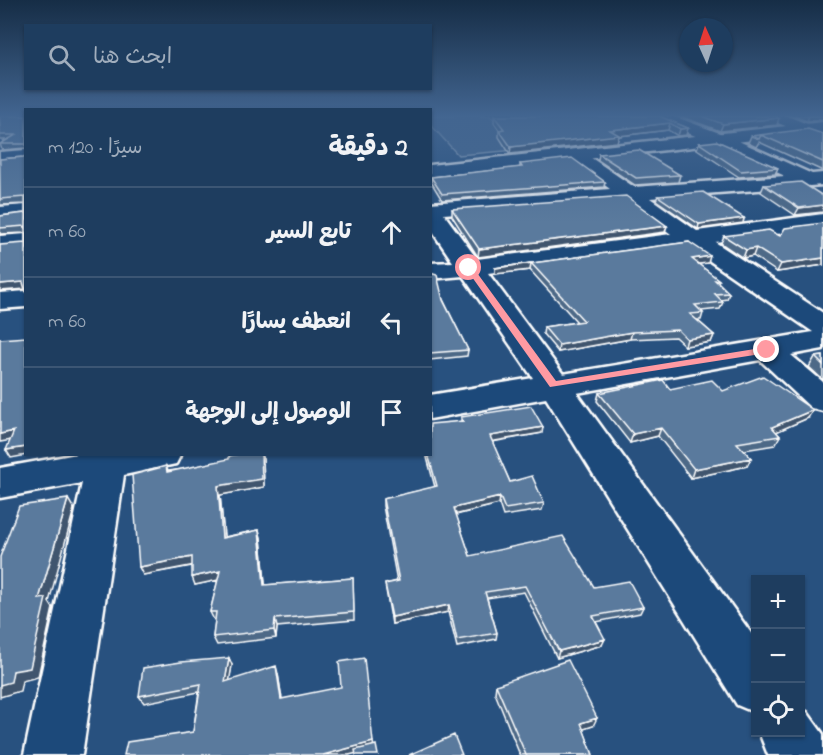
<!DOCTYPE html>
<html lang="ar">
<meta charset="utf-8">
<style>
:root{--surface:#1e3d5f;--page:#2b4868;--text:#f1f3f6;--muted:#a1aebd;--line:#3c5674}
body{margin:0;font-family:"Indie Flower","Playpen Sans Arabic",sans-serif;background:var(--page);color:var(--text);direction:rtl}
.controls{position:absolute;right:18px;bottom:18px;display:grid;overflow:hidden;border-radius:0px;box-shadow:0 2px 4px #0004}
.controls button{width:54px;height:54px;display:grid;place-items:center;padding:0;border:0;border-bottom:2px solid var(--line);background:var(--surface);color:var(--text);font:30px sans-serif}
.compass{position:absolute;left:679px;top:18px;width:54px;height:54px;border-radius:50%;background:var(--surface);box-shadow:0 2px 4px #0004;rotate:357deg}
.stop{position:absolute;width:18px;height:18px;margin:-14px;border:4px solid #ff9aa2;border-radius:50%;background:#fff}
.stop.end{background:#ff9aa2;border-color:#fff;box-shadow:0 2px 6px #0008}
.list{margin:0;padding:0;list-style:none}
h2{display:flex;justify-content:space-between;align-items:center;height:78px;margin:0;padding:0 24px;font-size:26px}
h2 small{font-size:20px;font-weight:400;color:var(--muted)}
.list li{display:grid;grid-template-columns:39px 1fr auto;gap:18px;align-items:center;box-sizing:border-box;height:90px;padding:0 24px;border-top:2px solid var(--line)}
.list b{display:block;font-size:22px;white-space:nowrap}
.list em{font-size:20px;font-style:normal;color:var(--muted)}
.icon{flex:none;width:33px;height:33px;fill:none;stroke:currentColor;stroke-width:2;stroke-linecap:round;stroke-linejoin:round}
.map{position:relative;flex:none;width:823px;height:755px;overflow:hidden;direction:ltr}
.search{position:absolute;background:var(--surface);box-shadow:0 2px 4px #0004;left:24px;top:24px;width:408px;height:66px;display:flex;align-items:center;gap:15px;box-sizing:border-box;padding:0 21px;border-radius:0px;color:var(--muted);font-size:22px}
.panel{position:absolute;background:var(--surface);box-shadow:0 2px 4px #0004;left:24px;top:108px;width:408px;height:348px;border-radius:0px;direction:rtl}
.map>svg:first-child{display:block}
.green{fill:#446890;stroke:#a2b4c8;stroke-width:1.5}
.lines{fill:none;stroke-linecap:round;stroke-linejoin:round}
.minor-casing{stroke:#fff;stroke-width:5}
.major-casing{stroke:#fff;stroke-width:5}
.minor{fill:#1f4a7a;fill-rule:evenodd}
.major{fill:#1f4a7a;fill-rule:evenodd}
.wall{fill:#4d6987;stroke:#fff;stroke-width:1.5}
.shaded-wall{fill:#3f556e;stroke:#fff;stroke-width:1.5}
.building{fill:#5a7a9d;stroke:#fff;stroke-width:1.5}
.route{fill:#ff9aa2}
</style>
<div class="map">
<svg width="823" height="755" viewBox="0 0 823 755">
<rect width="100%" height="100%" fill="#28517f"/>
<filter id="ink" filterUnits="userSpaceOnUse"><feTurbulence type="fractalNoise" baseFrequency=".0167" numOctaves="2"/><feDisplacementMap in="SourceGraphic" scale="12" xChannelSelector="R" yChannelSelector="G"/><feConvolveMatrix kernelMatrix="1 2 1 2 8 2 1 2 1" color-interpolation-filters="sRGB"/></filter>
<g filter="url(#ink)">
<path class="green" d="M 431,116 L 490,116 L 530,149 L 458,155 L 431,125 Z"/>
<g class="lines">
<g class="minor-casing">
<path id="minor" d="M 651,116 L 673,116 L 725,135 L 812,174 L 823,173 L 823,185 L 650,198 L 697,231 L 823,214 L 823,228 L 715,242 L 823,313 L 823,349 L 791,355 L 823,382 L 823,411 L 811,408 L 760,360 L 577,393 L 756,640 L 756,713 L 737,705 L 546,398 L 430,419 L 430,395 L 533,378 L 463,276 L 430,279 L 430,263 L 453,262 L 430,228 L 430,203 L 610,189 L 569,159 L 566,155 L 569,151 L 581,151 L 634,187 L 785,176 L 713,143 L 653,119 ZM 625,200 L 671,234 L 477,259 L 444,214 ZM 688,246 L 813,332 L 563,374 L 488,273 Z
M 766,116 L 787,116 L 823,130 L 823,141 L 768,119 Z
M 26,150 L 26,160 L 0,162 L 0,152 Z
M 26,234 L 26,248 L 0,250 L 0,236 Z
M 26,291 L 26,307 L 0,309 L 0,293 Z
M 77,454 L 181,454 L 176,464 L 124,475 L 82,755 L 24,755 L 82,483 L 0,498 L 0,468 Z
M 800,709 L 807,712 L 823,734 L 823,755 L 768,755 L 759,732 L 800,732 Z"/>
</g>
<g class="major-casing">
<path id="major" d="M 823,122 L 823,132 L 430,177 L 430,165 Z
M 26,205 L 26,218 L 0,221 L 0,207 Z"/>
</g>
<use href="#minor" class="minor"/>
<use href="#major" class="major"/>
</g>
<path class="wall" d="M 0,116 L 26,116 L 26,148 L 2,150 L 0,144 L 7,140 L 0,140 Z
M 494,116 L 659,116 L 688,128 L 686,135 L 678,136 L 668,130 L 619,136 L 617,142 L 510,154 L 499,137 L 499,130 L 494,123 Z
M 680,116 L 775,116 L 777,125 L 720,131 Z
M 794,116 L 823,116 L 823,120 L 807,121 Z
M 823,134 L 823,171 L 759,142 L 756,147 L 748,143 L 751,136 Z
M 699,143 L 778,168 L 775,174 L 739,177 L 697,149 Z
M 599,154 L 680,175 L 678,182 L 635,185 L 598,160 Z
M 26,155 L 26,292 L 25,289 L 25,233 L 0,234 L 0,216 L 25,213 L 25,204 L 0,205 L 0,159 L 24,157 Z
M 520,164 L 605,182 L 604,187 L 442,200 L 431,182 L 431,177 L 520,168 Z
M 764,185 L 823,196 L 823,212 L 795,215 L 761,192 Z
M 658,196 L 744,218 L 743,223 L 698,229 L 656,200 Z
M 452,209 L 665,232 L 478,257 L 452,216 Z
M 823,223 L 823,265 L 777,272 L 753,256 L 743,258 L 721,243 L 724,236 L 780,236 Z
M 689,242 L 708,263 L 698,264 L 719,280 L 718,282 L 729,293 L 727,299 L 721,300 L 723,302 L 720,309 L 701,311 L 703,313 L 701,320 L 697,320 L 714,335 L 711,342 L 685,346 L 675,337 L 630,339 L 558,352 L 543,334 L 544,327 L 577,322 L 530,270 L 495,274 L 495,268 Z
M 430,273 L 468,350 L 467,356 L 430,360 Z
M 823,356 L 823,380 L 809,367 L 815,357 Z
M 670,389 L 723,391 L 808,418 L 776,432 L 780,436 L 775,445 L 744,450 L 751,458 L 747,466 L 691,478 L 658,436 L 630,443 L 597,401 L 599,393 Z
M 461,417 L 542,433 L 492,442 L 510,482 L 544,503 L 542,510 L 503,516 L 499,504 L 456,515 L 470,556 L 594,587 L 643,607 L 640,613 L 596,622 L 602,645 L 557,658 L 524,592 L 487,598 L 497,633 L 496,639 L 457,647 L 448,612 L 392,624 L 386,590 L 385,584 L 397,581 L 383,506 L 383,499 L 435,487 L 426,454 L 430,454 L 461,421 Z
M 263,459 L 264,487 L 220,495 L 224,537 L 259,530 L 261,538 L 265,585 L 353,578 L 354,620 L 277,627 L 276,638 L 217,645 L 213,637 L 215,620 L 214,620 L 210,612 L 218,580 L 195,585 L 192,566 L 143,575 L 166,466 L 168,471 Z
M 229,658 L 232,665 L 229,681 L 278,674 L 282,699 L 356,753 L 349,755 L 193,732 L 199,692 L 144,703 L 139,696 Z
M 496,685 L 593,726 L 583,729 L 593,755 L 520,755 L 495,693 Z"/>
<path class="shaded-wall" d="M 809,116 L 823,116 L 823,119 L 807,121 Z
M 779,118 L 777,125 L 720,131 L 723,124 Z
M 670,123 L 668,130 L 619,136 L 617,142 L 510,154 L 511,147 L 610,130 Z
M 688,128 L 686,135 L 678,136 L 680,129 Z
M 823,205 L 823,212 L 795,215 L 799,208 Z
M 744,218 L 743,223 L 698,229 L 699,224 Z
M 667,226 L 665,232 L 478,257 L 479,249 Z
M 756,248 L 753,256 L 743,258 L 746,250 Z
M 710,256 L 708,263 L 690,265 L 692,259 Z
M 823,258 L 823,265 L 777,272 L 781,264 Z
M 531,263 L 530,270 L 495,274 L 495,268 Z
M 23,282 L 26,289 L 0,291 L 0,284 Z
M 632,332 L 630,339 L 558,352 L 559,345 Z
M 714,335 L 711,342 L 685,346 L 687,339 Z
M 813,410 L 808,418 L 767,436 L 772,427 Z
M 543,427 L 542,433 L 489,442 L 490,436 Z
M 661,428 L 658,436 L 630,443 L 633,434 Z
M 14,431 L 18,439 L 0,442 L 0,434 Z
M 26,447 L 26,454 L 32,454 L 11,458 L 6,450 Z
M 261,454 L 263,459 L 264,487 L 220,495 L 225,546 L 222,538 L 218,486 Z
M 751,458 L 747,466 L 691,478 L 694,469 Z
M 500,497 L 499,504 L 454,515 L 454,508 Z
M 68,499 L 74,509 L 49,602 L 53,608 L 38,677 L 22,681 L 20,691 L 0,697 L 0,685 L 13,671 L 39,599 Z
M 259,530 L 261,538 L 266,593 L 264,585 Z
M 192,557 L 195,565 L 143,575 L 139,567 Z
M 220,571 L 223,579 L 195,585 L 192,577 Z
M 449,605 L 448,612 L 392,624 L 392,617 Z
M 275,619 L 277,627 L 276,638 L 274,630 Z
M 605,639 L 602,645 L 557,658 L 559,651 Z
M 229,658 L 232,665 L 228,689 L 225,682 Z
M 276,666 L 278,674 L 283,706 L 281,699 Z
M 597,718 L 593,726 L 578,731 L 581,723 Z
M 373,742 L 374,749 L 349,755 L 323,755 Z"/>
<path class="building" d="M 0,116 L 26,116 L 26,144 L 0,144 L 16,135 L 0,135 Z
M 494,116 L 659,116 L 688,128 L 680,129 L 670,123 L 610,130 L 619,135 L 511,147 L 499,130 L 504,129 Z
M 701,116 L 775,116 L 779,118 L 723,124 Z
M 808,129 L 823,134 L 823,162 L 761,135 L 759,139 L 751,136 Z
M 717,141 L 778,168 L 741,171 L 699,143 Z
M 639,150 L 680,175 L 636,178 L 599,154 Z
M 26,155 L 26,290 L 25,290 L 23,282 L 0,284 L 0,245 L 25,243 L 25,226 L 0,228 L 0,216 L 25,213 L 25,197 L 0,199 L 0,159 L 24,157 Z
M 572,158 L 605,182 L 442,194 L 431,177 L 522,167 L 520,164 Z
M 801,182 L 823,196 L 823,205 L 799,208 L 764,185 Z
M 703,192 L 744,218 L 699,224 L 658,196 Z
M 626,196 L 667,226 L 479,249 L 452,209 Z
M 823,223 L 823,258 L 781,264 L 756,248 L 746,250 L 724,236 L 769,230 L 780,236 L 785,228 Z
M 689,242 L 710,256 L 692,259 L 719,280 L 715,280 L 729,293 L 715,294 L 723,302 L 695,305 L 703,313 L 690,314 L 714,335 L 687,339 L 678,330 L 632,332 L 559,345 L 544,327 L 584,321 L 531,263 L 495,268 Z
M 430,273 L 437,275 L 443,300 L 468,350 L 430,353 Z
M 26,337 L 26,447 L 6,450 L 14,431 L 0,434 L 0,339 Z
M 823,356 L 823,365 L 815,357 Z
M 763,376 L 813,410 L 772,427 L 780,436 L 737,443 L 751,458 L 694,469 L 661,428 L 633,434 L 599,393 L 663,380 L 670,389 L 712,380 L 723,391 Z
M 531,406 L 543,427 L 490,436 L 510,482 L 532,476 L 544,503 L 505,509 L 500,497 L 454,508 L 470,556 L 563,536 L 594,587 L 629,581 L 643,607 L 593,616 L 605,639 L 559,651 L 525,586 L 485,592 L 497,633 L 457,640 L 449,605 L 392,617 L 385,584 L 399,581 L 383,499 L 437,486 L 428,454 L 430,454 L 430,424 L 463,421 L 461,417 Z
M 239,454 L 261,454 L 262,479 L 218,486 L 222,538 L 259,530 L 264,585 L 353,578 L 354,612 L 275,619 L 274,630 L 213,637 L 216,612 L 210,612 L 220,571 L 192,577 L 192,557 L 139,567 L 132,475 L 166,466 L 167,472 L 229,459 L 229,456 Z
M 68,499 L 39,599 L 46,598 L 30,668 L 13,671 L 11,682 L 0,685 L 0,557 L 19,506 Z
M 229,658 L 225,682 L 276,666 L 281,699 L 341,687 L 339,662 L 364,658 L 373,742 L 323,755 L 124,755 L 127,742 L 193,732 L 201,684 L 139,696 L 143,668 L 181,662 Z
M 568,660 L 597,718 L 581,723 L 593,755 L 526,755 L 496,685 Z
M 454,735 L 462,755 L 409,755 Z
M 376,745 L 378,755 L 356,755 L 355,750 Z"/>
</g>
<linearGradient id="sky" x2="0" y2="1"><stop stop-color="#162d46"/><stop offset="0.52" stop-color="#426590"/><stop offset="1" stop-color="#426590" stop-opacity="0"/></linearGradient>
<rect width="823" height="222" fill="url(#sky)"/>
<path class="route" d="M 467,266 L 472,266 L 556,381 L 767,347 L 772,350 L 767,353 L 550,387 L 467,270 Z"/>
</svg>
<div class="controls">
<button>+</button>
<button>−</button>
<button><svg class="icon" aria-label="locate" viewBox="0 0 24 24"><circle cx="12" cy="12" r="6"/><path d="M12 2v4M12 18v4M2 12h4M18 12h4"/></svg></button>
</div>
<svg class="compass" viewBox="-18 -18 36 36"><path d="M0-13l5 13h-10z" fill="#e53935"/><path d="M0 13l5-13h-10z" fill="#a1aebd"/></svg>
<div class="stop" style="left:469px;top:268px"></div>
<div class="stop end" style="left:767px;top:350px"></div>
<div class="search"><svg class="icon" aria-label="search" viewBox="0 0 24 24"><circle cx="10" cy="10" r="6"/><path d="M15 15l6 6"/></svg>ابحث هنا</div>
<section class="panel">
<h2>2 دقيقة<small>سيرًا · 120 m</small></h2>
<ul class="list">
<li><svg class="icon" aria-label="ahead" viewBox="0 0 24 24"><path d="M12 20V5M6 11l6-6 6 6"/></svg><div><b>تابع السير</b></div><em>60 m</em></li>
<li><svg class="icon" aria-label="left" viewBox="0 0 24 24"><path d="M17 20v-9H6M10 6l-5 5 5 5"/></svg><div><b>انعطف يسارًا</b></div><em>60 m</em></li>
<li><svg class="icon" aria-label="arrive" viewBox="0 0 24 24"><path d="M6 21V4h12l-3 4 3 4H6"/></svg><div><b>الوصول إلى الوجهة</b></div></li>
</ul>
</section>
</div>
